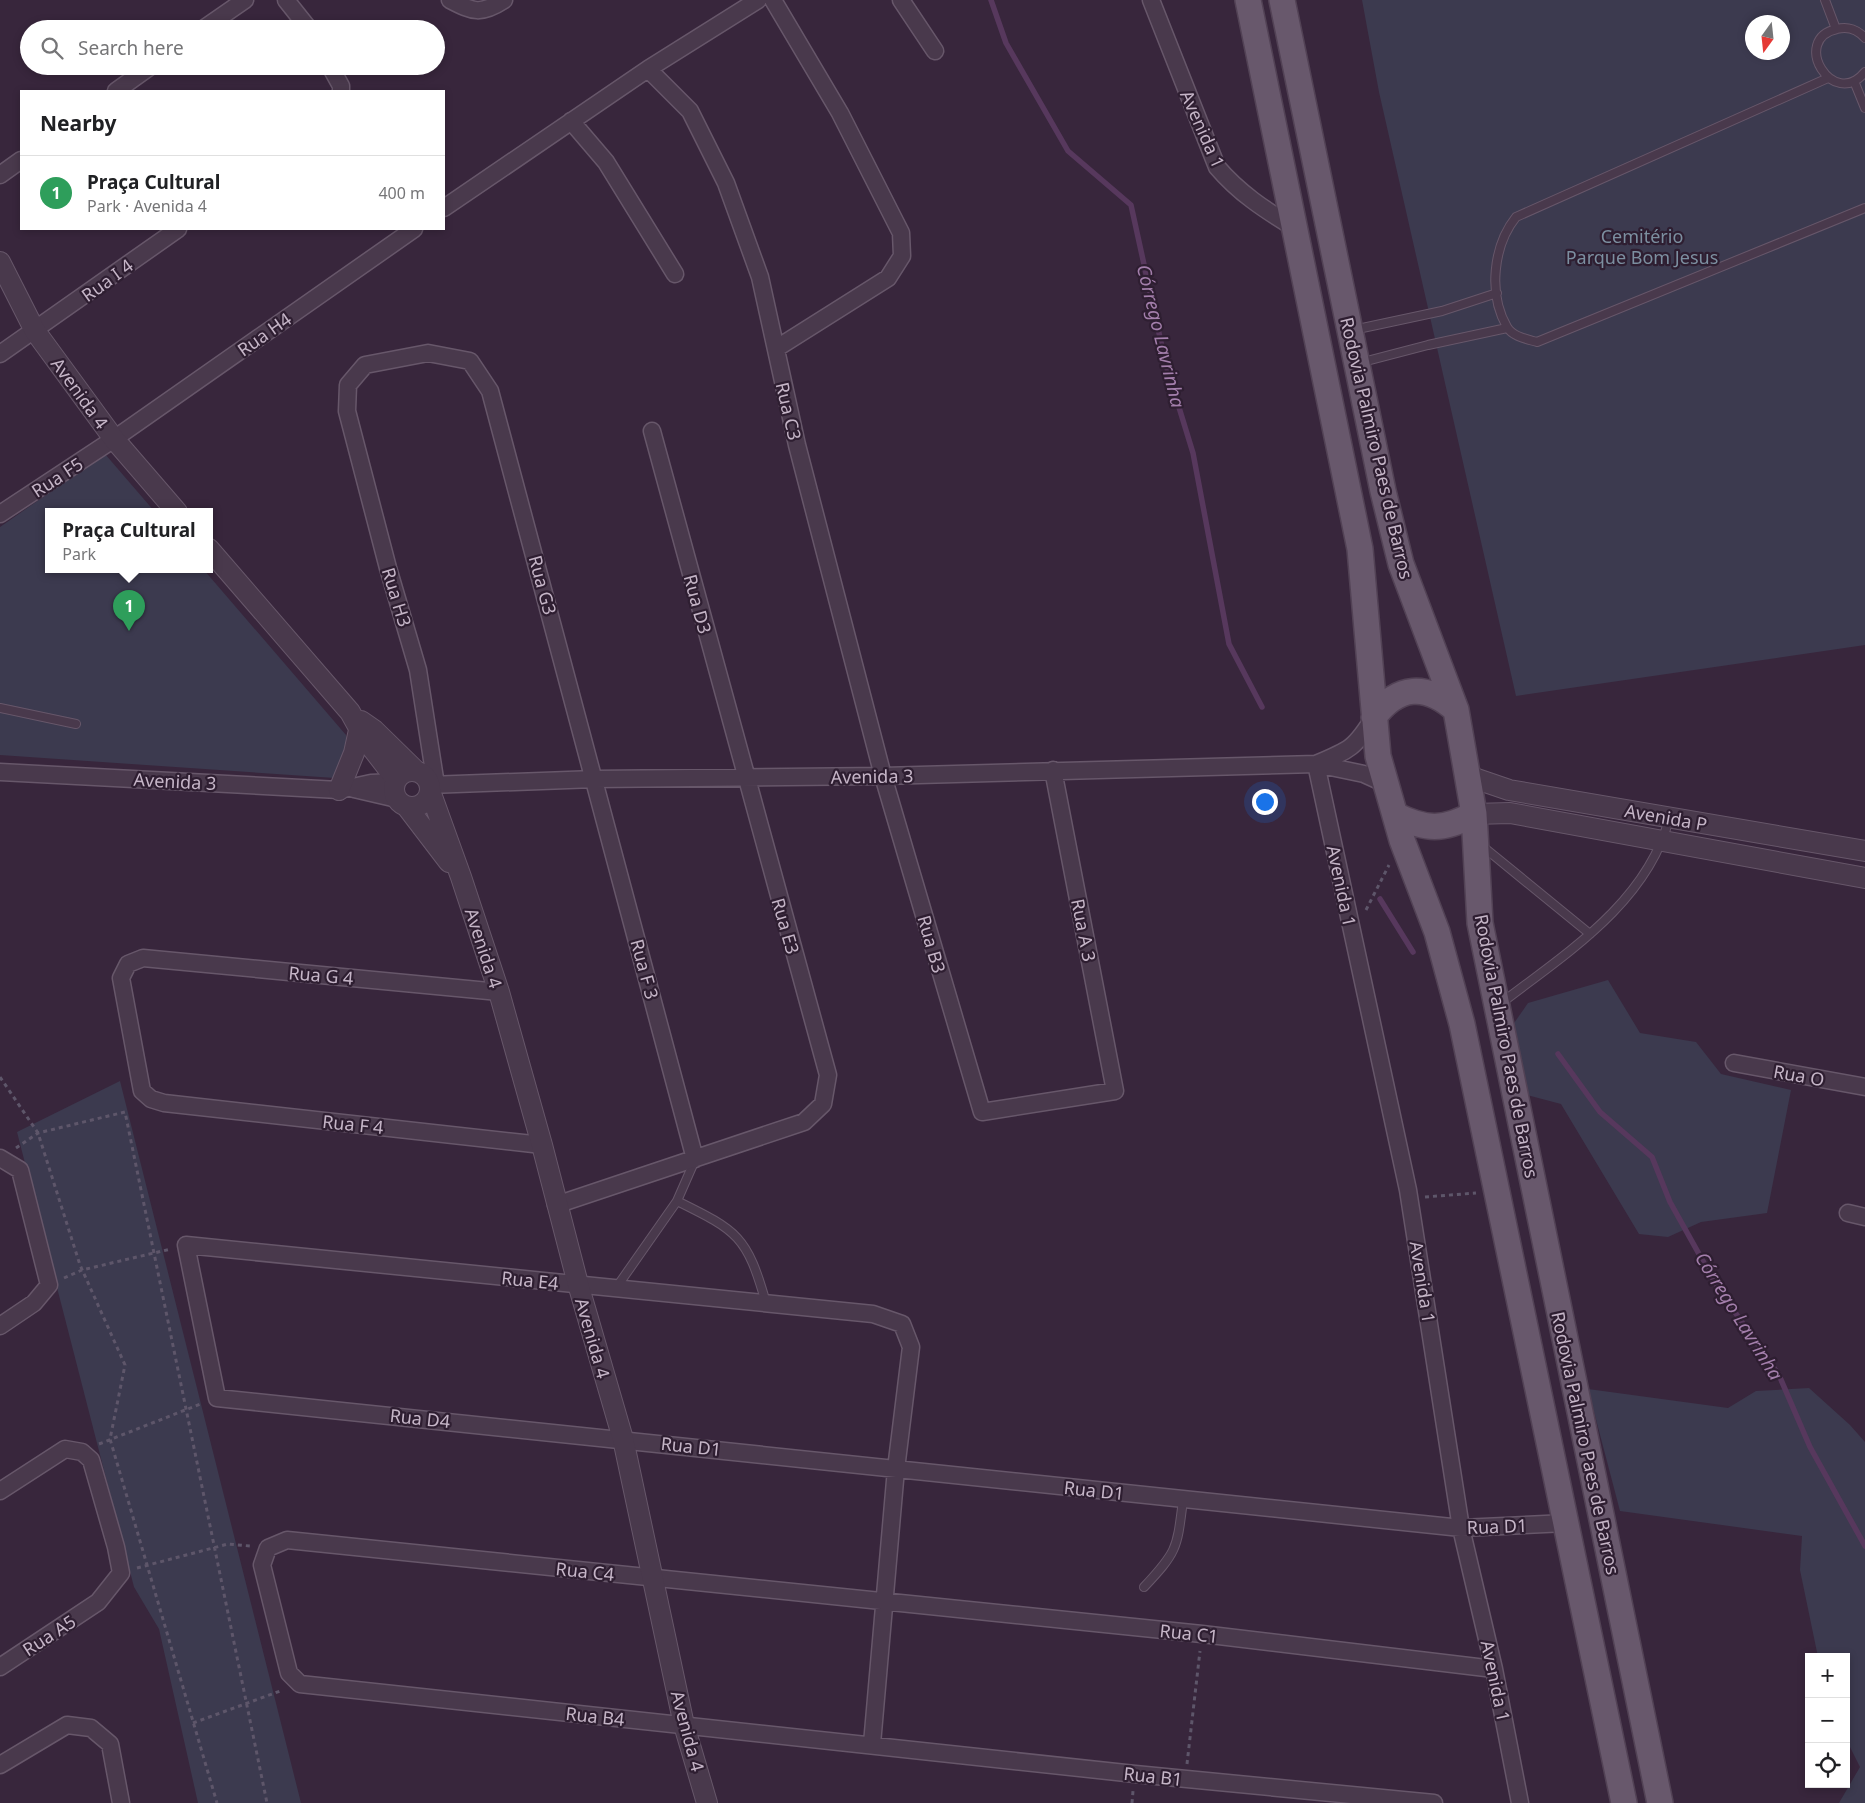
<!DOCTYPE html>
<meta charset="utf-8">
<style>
:root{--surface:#fff;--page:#f6f6f6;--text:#202124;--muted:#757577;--line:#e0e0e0;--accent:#d93025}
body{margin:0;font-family:"Noto Sans",sans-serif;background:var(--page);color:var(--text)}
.controls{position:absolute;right:15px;bottom:15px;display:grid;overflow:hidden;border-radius:0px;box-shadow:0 2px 8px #0003}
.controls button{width:45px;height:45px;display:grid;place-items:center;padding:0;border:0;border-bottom:1px solid var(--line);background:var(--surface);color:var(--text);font:25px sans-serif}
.compass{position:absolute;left:1745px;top:15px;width:45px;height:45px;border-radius:50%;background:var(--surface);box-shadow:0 2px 8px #0003;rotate:195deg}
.you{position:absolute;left:1264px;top:801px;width:18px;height:18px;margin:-12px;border:4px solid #fff;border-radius:50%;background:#1a73e8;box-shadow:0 0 0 8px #1a73e833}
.badge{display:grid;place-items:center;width:32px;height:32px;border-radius:50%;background:var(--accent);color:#fff;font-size:16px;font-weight:700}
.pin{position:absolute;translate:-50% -41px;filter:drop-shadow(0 1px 2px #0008)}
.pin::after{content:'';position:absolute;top:26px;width:18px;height:15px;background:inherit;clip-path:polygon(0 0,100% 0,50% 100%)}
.popup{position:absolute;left:45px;top:508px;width:168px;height:65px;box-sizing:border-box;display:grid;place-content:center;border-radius:0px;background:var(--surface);filter:drop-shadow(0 1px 4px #0005);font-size:16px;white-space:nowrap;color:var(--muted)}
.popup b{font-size:19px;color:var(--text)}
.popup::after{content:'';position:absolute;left:50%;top:100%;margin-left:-10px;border:10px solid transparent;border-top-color:var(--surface)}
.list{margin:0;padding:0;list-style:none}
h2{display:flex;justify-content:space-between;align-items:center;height:65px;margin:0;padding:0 20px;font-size:21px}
h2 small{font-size:16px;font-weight:400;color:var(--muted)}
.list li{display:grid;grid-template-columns:32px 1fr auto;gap:15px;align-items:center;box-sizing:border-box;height:75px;padding:0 20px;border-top:1px solid var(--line)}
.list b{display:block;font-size:19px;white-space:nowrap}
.list p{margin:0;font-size:16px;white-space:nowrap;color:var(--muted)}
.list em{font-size:16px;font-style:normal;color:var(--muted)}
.icon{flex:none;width:28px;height:28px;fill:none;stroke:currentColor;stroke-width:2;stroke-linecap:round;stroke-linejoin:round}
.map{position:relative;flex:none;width:1865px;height:1803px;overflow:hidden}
.search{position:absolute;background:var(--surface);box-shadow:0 2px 8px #0003;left:20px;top:20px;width:425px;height:55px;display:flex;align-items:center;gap:12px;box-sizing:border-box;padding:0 18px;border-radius:28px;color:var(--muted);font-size:19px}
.panel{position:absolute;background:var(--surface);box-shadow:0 2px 8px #0003;left:20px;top:90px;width:425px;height:140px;border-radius:0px}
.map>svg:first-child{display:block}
.green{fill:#3c3a4f;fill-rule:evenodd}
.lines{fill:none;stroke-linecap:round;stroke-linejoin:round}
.stream{stroke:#57385d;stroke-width:5.5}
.service-casing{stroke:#67576a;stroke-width:10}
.minor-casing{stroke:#67576a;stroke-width:19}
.tertiary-casing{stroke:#67576a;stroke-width:22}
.primary-casing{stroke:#524255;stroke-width:28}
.path{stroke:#5e566a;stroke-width:3;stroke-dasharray:4 4;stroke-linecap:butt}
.service{stroke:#49394c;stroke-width:8}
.minor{stroke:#49394c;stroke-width:16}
.tertiary{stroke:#49394c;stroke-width:20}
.primary{stroke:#68586c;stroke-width:25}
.labels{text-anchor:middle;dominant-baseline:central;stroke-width:4.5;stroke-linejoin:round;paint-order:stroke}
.street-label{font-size:18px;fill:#c5b5c7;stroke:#2e1e31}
.park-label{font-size:18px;fill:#7c8fa0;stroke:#2e1e31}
.water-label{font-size:19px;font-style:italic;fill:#a47fac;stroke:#2e1e31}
</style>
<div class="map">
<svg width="1865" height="1803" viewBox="0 0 1865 1803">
<rect width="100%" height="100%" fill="#38263c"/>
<path class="green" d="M 1362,0 L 1865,0 L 1865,645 L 1516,696 L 1379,92 ZM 1752,22 L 1782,22 L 1782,52 L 1752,52 Z
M 105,454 L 155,512 L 49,512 L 49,570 L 204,570 L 346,735 L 348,744 L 335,778 L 0,755 L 0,527 Z
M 1608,980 L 1640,1033 L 1696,1042 L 1721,1074 L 1791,1090 L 1767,1213 L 1701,1222 L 1668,1237 L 1639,1234 L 1561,1104 L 1527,1095 L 1512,1026 L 1528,1003 Z
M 120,1081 L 301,1803 L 198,1803 L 159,1629 L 134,1587 L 17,1132 Z
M 1809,1388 L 1850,1425 L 1865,1442 L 1865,1803 L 1839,1803 L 1860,1767 L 1846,1739 L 1846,1657 L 1818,1657 L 1800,1570 L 1802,1536 L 1620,1511 L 1588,1389 L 1728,1408 L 1756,1391 Z"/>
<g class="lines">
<path class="stream" d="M 991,0 L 1006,43 L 1068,151 L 1131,205 L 1166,365 L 1193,453 L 1229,644 L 1262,707
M 1380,899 L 1413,952
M 1558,1054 L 1600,1112 L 1652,1157 L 1670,1202 L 1718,1288 L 1779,1375 L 1810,1447 L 1865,1546"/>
<g class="service-casing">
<path id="service" d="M 1825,0 L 1836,29
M 1865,38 C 1858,30 1848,26 1837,29 C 1790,39 1833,111 1865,72
M 1828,78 L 1516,217 C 1493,246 1488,294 1507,327 C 1513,337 1527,339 1537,342 L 1865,208
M 1854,81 L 1865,108
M 1353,330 L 1442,311 L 1497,293
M 1359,363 L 1428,345 L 1507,328
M 0,708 L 76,724
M 1481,845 L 1590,934
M 1500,1004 C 1565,954 1647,903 1669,819
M 677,1201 C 738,1231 747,1236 766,1303
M 616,1288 L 677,1201 L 695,1160
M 1144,1587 C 1178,1551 1177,1548 1183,1500"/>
</g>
<g class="minor-casing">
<path id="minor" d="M 286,0 L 309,29
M 450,0 C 473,12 481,15 504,0
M 773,0 L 840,113 L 901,233 L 902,256 L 888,278 L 777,348
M 901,0 L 935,51
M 1151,0 L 1217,167 C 1239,193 1265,210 1295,228
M 203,29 L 245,0
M 330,66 L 341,86 L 341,91
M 648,69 L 690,111 L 726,183 L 760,277 L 797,445 L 883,776 L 982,1112 L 1115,1091 L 1053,770
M 116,91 L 151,66
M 571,121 L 606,162 L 675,274
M 0,175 L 21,160
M 444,208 L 648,69 L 758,0
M 0,354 L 178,229
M 0,514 L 114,439 L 414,229
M 1316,764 L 1408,1190 L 1461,1528 L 1494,1669 L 1520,1803
M 1316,764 C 1350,750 1355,748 1374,717
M 0,772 L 339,790 L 371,783 L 395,782
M 429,785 L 595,779 L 883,776 L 1316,764 L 1364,774 L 1386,784
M 436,785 L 418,670 L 388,568 L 347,411 L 348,385 L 365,365 L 428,353 L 470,361 L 490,391 L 695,1159
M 354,789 L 397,799
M 499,992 L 143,958 L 128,964 L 121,978 L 142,1091 L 151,1099 L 164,1103 L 542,1145
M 1734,1063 L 1865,1087
M 0,1158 L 20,1170 L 49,1285 L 34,1303 L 0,1326
M 556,1205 L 804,1122 L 823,1104 L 828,1075 L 652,431
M 1848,1213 L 1865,1217
M 0,1491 L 65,1449 L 82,1452 L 91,1460 L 116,1547 L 121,1573 L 98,1602 L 0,1667
M 872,1744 L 896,1469 L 911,1347 L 902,1324 L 873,1314 L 186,1245 L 217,1398 L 1461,1528 L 1566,1523
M 0,1765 L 67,1725 L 91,1728 L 110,1744 L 121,1803
M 1434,1803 L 1135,1774 L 300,1684 L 289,1673 L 262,1565 L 268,1548 L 287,1540 L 1202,1634 L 1494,1669"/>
</g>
<g class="tertiary-casing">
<path id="tertiary" d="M 0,262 L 35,331 L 114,439 L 177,512
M 209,549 L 350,712 L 365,739 L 396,779
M 361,721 L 374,730 L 416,771
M394 789a18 18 0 1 1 36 0a18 18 0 1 1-36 0Z
M 1468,776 L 1509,790 L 1865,851
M 339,790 L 354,753 L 359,730
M 430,791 L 461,877 L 499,992 L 542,1145 L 578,1284 L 623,1439 L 684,1725 L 707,1803
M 407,807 L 449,862
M 1474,814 L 1510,813 L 1865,878"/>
</g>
<g class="primary-casing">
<path id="primary" d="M 1248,0 L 1360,549 L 1378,756 L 1402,840 L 1437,932 L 1462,1024 L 1624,1803
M 1282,0 L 1383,491 L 1401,564 L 1456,710 L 1474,814 L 1480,923 L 1660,1803
M 1374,717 C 1398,685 1426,683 1456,710
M 1395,815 C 1426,830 1443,831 1474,814"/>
</g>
<path class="path" d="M 1366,910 L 1389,865
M 0,1077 L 38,1133 L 80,1265 L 125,1365 L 110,1439 L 217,1803
M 16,1148 L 38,1133 L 125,1112 L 267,1803
M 1425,1197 L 1476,1193
M 64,1278 L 82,1270 L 171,1249
M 99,1444 L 203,1403
M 137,1568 L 228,1544 L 250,1546
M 193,1723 L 283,1690
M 1187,1764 L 1200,1651
M 1132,1803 L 1133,1791"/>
<use href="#service" class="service"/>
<use href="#minor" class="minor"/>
<use href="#tertiary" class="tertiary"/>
<use href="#primary" class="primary"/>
</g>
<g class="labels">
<g class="street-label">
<text transform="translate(1203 129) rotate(66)">Avenida 1</text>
<text transform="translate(107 280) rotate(-36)">Rua I 4</text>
<text transform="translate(264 334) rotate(-35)">Rua H4</text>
<text transform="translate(80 393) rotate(54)">Avenida 4</text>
<text transform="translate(789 411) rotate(77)">Rua C3</text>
<text transform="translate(1377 448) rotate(77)">Rodovia Palmiro Paes de Barros</text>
<text transform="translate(57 477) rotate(-33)">Rua F5</text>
<text transform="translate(543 585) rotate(75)">Rua G3</text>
<text transform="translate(397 597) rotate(73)">Rua H3</text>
<text transform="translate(698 604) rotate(75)">Rua D3</text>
<text transform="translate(872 776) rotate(-1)">Avenida 3</text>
<text transform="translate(175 781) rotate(3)">Avenida 3</text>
<text transform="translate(1666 817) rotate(10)">Avenida P</text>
<text transform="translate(1342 886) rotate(78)">Avenida 1</text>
<text transform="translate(786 926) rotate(74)">Rua E3</text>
<text transform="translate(1084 930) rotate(79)">Rua A 3</text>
<text transform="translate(932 944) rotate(74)">Rua B3</text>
<text transform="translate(484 948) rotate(72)">Avenida 4</text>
<text transform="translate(645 969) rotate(75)">Rua F 3</text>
<text transform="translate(321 975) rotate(5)">Rua G 4</text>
<text transform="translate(1507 1046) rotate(79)">Rodovia Palmiro Paes de Barros</text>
<text transform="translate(1799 1075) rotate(10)">Rua O</text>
<text transform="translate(353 1124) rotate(6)">Rua F 4</text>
<text transform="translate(530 1280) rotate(6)">Rua E4</text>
<text transform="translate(1423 1282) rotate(81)">Avenida 1</text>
<text transform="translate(593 1338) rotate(74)">Avenida 4</text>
<text transform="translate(420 1418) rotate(6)">Rua D4</text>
<text transform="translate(1586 1443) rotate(78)">Rodovia Palmiro Paes de Barros</text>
<text transform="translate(691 1446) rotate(6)">Rua D1</text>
<text transform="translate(1094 1490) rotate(6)">Rua D1</text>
<text transform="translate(1497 1526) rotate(-2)">Rua D1</text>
<text transform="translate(585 1571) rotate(6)">Rua C4</text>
<text transform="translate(1189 1633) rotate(6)">Rua C1</text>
<text transform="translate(49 1635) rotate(-33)">Rua A5</text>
<text transform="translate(1496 1681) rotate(78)">Avenida 1</text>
<text transform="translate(595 1716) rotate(6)">Rua B4</text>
<text transform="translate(688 1731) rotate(75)">Avenida 4</text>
<text transform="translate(1153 1776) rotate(6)">Rua B1</text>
</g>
<g class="park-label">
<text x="1642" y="236">Cemitério<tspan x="1642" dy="21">Parque Bom Jesus</tspan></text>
</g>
<g class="water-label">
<text transform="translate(1161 336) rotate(76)">Córrego Lavrinha</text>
<text transform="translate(1739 1316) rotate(58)">Córrego Lavrinha</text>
</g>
</g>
</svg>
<div class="controls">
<button>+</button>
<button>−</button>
<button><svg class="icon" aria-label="locate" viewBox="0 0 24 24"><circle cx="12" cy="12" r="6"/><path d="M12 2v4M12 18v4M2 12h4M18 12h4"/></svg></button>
</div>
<svg class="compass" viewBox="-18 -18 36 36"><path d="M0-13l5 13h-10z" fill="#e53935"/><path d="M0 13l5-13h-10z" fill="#757577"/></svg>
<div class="you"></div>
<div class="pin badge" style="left:129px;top:631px;background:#2e9e5b">1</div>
<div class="popup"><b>Praça Cultural</b>Park</div>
<div class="search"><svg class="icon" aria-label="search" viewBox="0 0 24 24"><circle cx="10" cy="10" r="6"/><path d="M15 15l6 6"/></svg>Search here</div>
<section class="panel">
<h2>Nearby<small></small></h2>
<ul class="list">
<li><span class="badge" style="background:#2e9e5b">1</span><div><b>Praça Cultural</b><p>Park · Avenida 4</p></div><em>400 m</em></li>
</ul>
</section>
</div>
